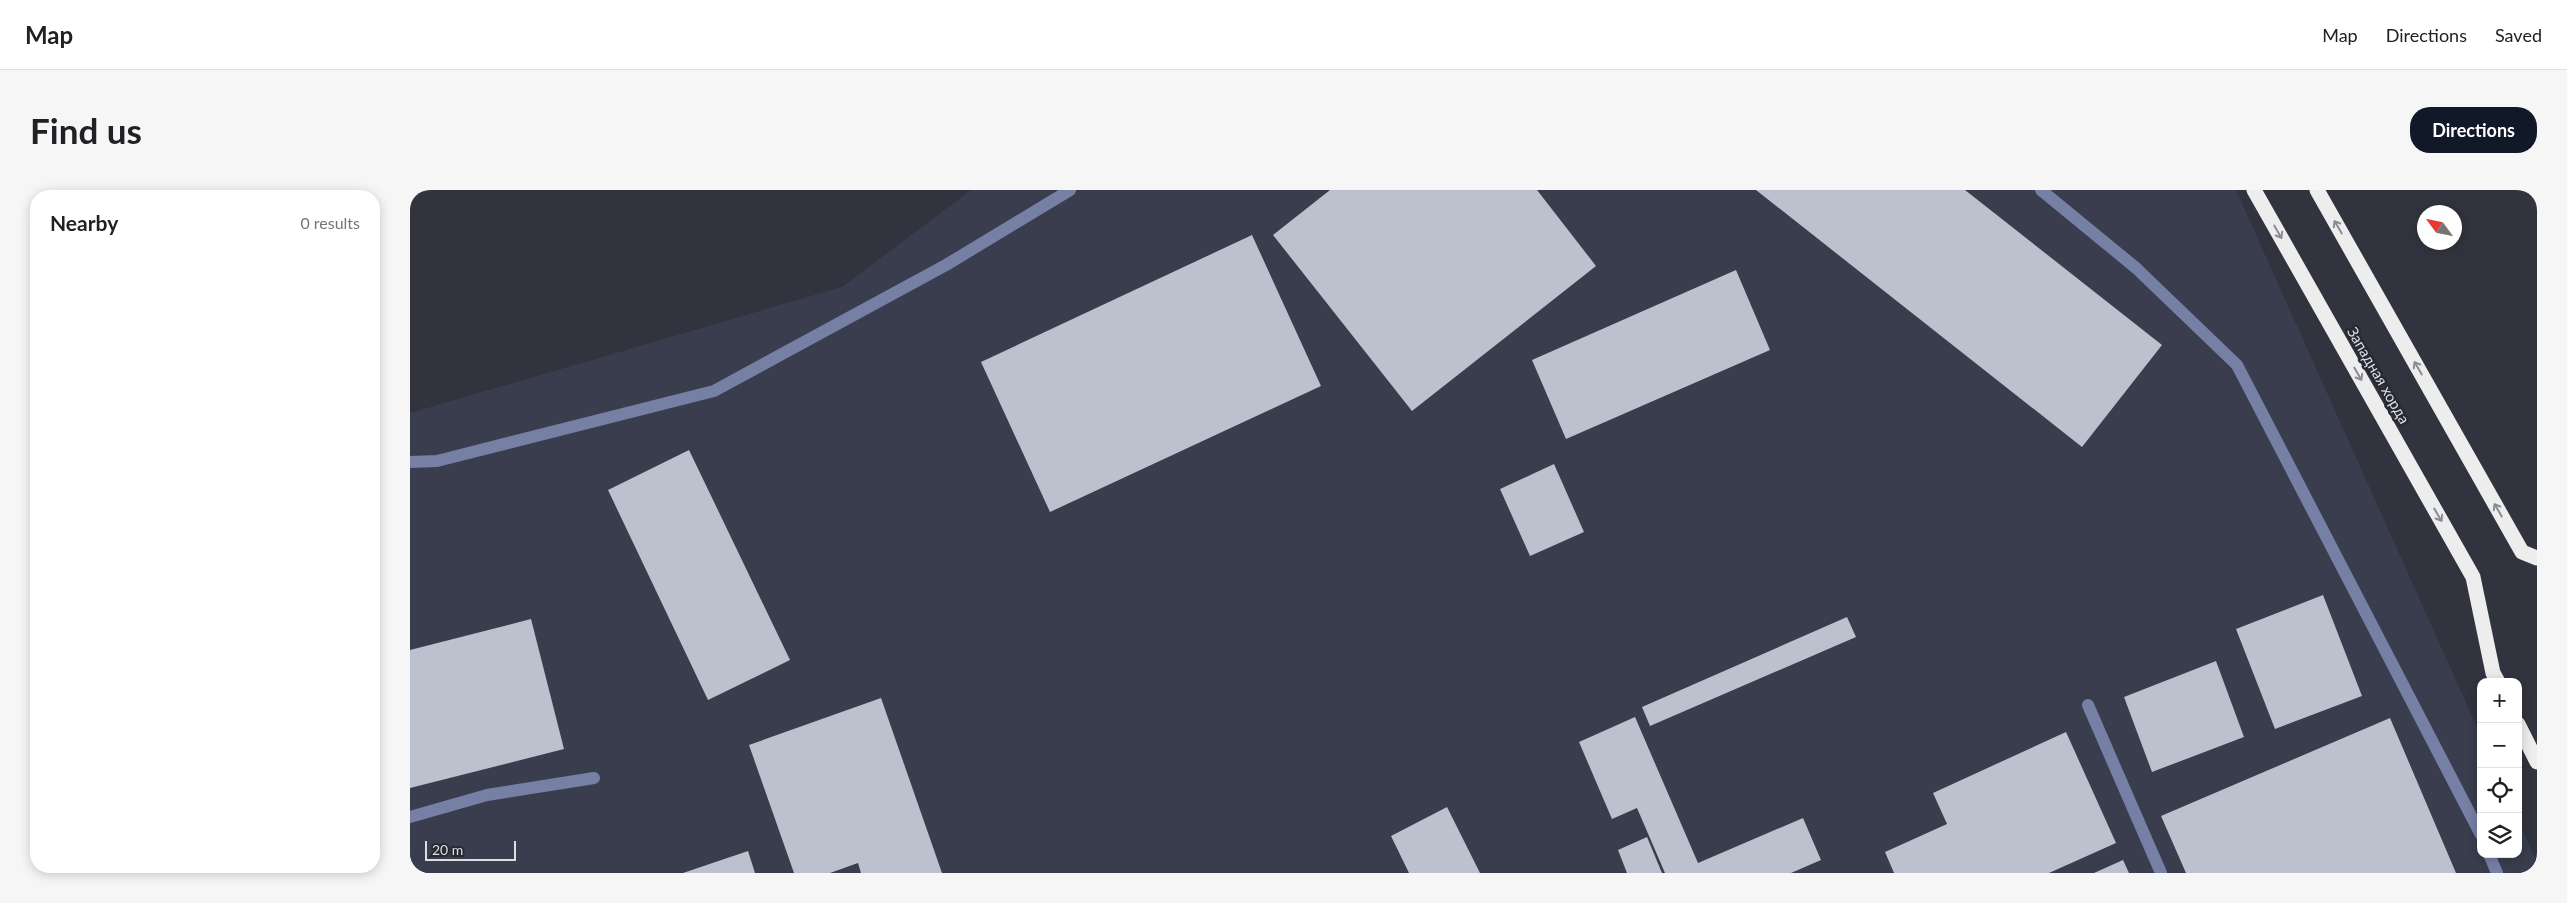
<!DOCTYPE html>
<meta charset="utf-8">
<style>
:root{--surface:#fff;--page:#f6f6f6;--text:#202124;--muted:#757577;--line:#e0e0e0;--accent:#111827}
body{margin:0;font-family:Lato,sans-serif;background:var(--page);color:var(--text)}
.controls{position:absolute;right:15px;bottom:15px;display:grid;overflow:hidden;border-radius:10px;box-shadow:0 2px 12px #0003}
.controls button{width:45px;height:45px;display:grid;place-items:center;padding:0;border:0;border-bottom:1px solid var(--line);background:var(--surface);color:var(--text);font:25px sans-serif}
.compass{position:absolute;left:2007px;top:15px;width:45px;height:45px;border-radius:50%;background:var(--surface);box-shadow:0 2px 12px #0003;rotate:303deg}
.scale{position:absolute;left:15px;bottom:12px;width:91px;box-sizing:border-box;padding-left:5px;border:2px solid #dcdee4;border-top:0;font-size:14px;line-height:18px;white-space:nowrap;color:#dcdee4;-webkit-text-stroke:4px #272a33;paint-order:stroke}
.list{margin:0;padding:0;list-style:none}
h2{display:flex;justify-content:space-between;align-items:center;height:65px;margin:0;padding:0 20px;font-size:21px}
h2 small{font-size:16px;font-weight:400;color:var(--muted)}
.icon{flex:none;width:28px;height:28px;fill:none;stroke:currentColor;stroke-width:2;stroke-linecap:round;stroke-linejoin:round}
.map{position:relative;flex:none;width:2127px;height:683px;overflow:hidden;border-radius:20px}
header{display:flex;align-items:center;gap:30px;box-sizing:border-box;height:70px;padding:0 25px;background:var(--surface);border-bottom:1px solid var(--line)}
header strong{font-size:24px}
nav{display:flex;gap:28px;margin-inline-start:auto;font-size:18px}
.intro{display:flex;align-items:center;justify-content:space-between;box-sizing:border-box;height:120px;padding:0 30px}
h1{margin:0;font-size:35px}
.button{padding:12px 22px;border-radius:20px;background:var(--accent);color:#fff;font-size:18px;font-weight:700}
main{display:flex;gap:30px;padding:0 30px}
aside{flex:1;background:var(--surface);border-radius:20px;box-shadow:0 2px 12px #0003}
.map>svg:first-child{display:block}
.built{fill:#393d4d}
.building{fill:#bdc1cd}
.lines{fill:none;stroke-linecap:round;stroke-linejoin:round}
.minor{stroke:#7680a5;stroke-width:12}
.highway{stroke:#ededed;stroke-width:15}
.oneway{stroke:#8a8c90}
.labels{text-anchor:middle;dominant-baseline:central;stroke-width:5;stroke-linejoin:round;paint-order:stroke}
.street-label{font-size:15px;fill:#dcdee4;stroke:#272a33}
</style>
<header>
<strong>Map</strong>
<nav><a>Map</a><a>Directions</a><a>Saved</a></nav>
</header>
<div class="intro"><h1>Find us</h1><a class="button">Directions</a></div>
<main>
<aside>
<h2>Nearby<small>0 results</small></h2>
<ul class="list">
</ul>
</aside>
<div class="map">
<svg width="2127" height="683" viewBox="0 0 2127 683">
<rect width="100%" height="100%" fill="#31343e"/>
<path class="built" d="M 561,0 L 1826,0 L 2071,546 L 2071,664 L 2108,664 L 2108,630 L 2127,672 L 2127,683 L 0,683 L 0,223 L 432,97 Z"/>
<path class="building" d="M 920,0 L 1127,0 L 1186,76 L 1002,221 L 863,45 Z
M 1346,0 L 1555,0 L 1752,155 L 1672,257 Z
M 842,45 L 911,196 L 640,322 L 571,172 Z
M 1326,80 L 1360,160 L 1156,249 L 1122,170 Z
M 279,260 L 380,470 L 298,510 L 198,300 Z
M 1144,274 L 1174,342 L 1120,366 L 1090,299 Z
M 1913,405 L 1952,506 L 1865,539 L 1826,439 Z
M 1437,427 L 1446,447 L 1240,536 L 1232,517 Z
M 121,429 L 154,559 L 0,598 L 0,460 Z
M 1806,471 L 1834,547 L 1742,582 L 1714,507 Z
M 471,508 L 532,683 L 451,683 L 448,673 L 420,683 L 384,683 L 339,555 Z
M 1225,527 L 1288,673 L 1393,628 L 1411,670 L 1381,683 L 1255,683 L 1227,618 L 1202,629 L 1169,552 Z
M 1980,528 L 2046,683 L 1776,683 L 1751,626 Z
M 1656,542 L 1706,653 L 1639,683 L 1484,683 L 1475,662 L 1537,634 L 1523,603 Z
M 1037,617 L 1070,683 L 999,683 L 981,646 Z
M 1237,647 L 1252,683 L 1217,683 L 1208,660 Z
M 338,661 L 345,683 L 273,683 Z
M 1713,670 L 1719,683 L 1684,683 Z"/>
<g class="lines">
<path class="minor" d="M 1631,0 L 1726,78 L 1827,175 L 2071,645
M 0,272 L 27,271 L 304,201 L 536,75 L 660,0
M 1678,515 L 1751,683
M 0,627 L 77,605 L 184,588
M 2079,664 L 2087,683"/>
<path class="highway" d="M 1844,0 L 2063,387 L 2083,483 L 2088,492
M 1907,0 L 2112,362 L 2127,368
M 2108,534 L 2127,572"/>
</g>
<defs><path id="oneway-shaft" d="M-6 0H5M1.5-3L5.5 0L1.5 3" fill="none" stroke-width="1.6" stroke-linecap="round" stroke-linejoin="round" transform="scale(1.25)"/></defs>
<g class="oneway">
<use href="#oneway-shaft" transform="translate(1928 37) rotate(-120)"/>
<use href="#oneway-shaft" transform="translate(1868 42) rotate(60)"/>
<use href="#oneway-shaft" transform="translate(2008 178) rotate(-120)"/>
<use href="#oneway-shaft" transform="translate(1948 184) rotate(60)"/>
<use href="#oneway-shaft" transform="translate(2088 320) rotate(-120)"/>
<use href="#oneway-shaft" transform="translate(2028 325) rotate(60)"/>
</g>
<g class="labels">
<g class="street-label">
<text transform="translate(1969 185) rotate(60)">Западная хорда</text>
</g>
</g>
</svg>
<div class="controls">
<button>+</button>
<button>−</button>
<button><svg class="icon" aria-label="locate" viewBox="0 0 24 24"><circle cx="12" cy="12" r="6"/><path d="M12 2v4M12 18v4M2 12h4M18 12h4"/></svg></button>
<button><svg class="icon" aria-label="layers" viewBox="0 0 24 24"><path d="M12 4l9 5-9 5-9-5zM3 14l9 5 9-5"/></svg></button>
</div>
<svg class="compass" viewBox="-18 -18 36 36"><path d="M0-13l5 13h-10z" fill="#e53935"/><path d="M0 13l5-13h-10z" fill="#757577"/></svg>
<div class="scale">20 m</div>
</div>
</main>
